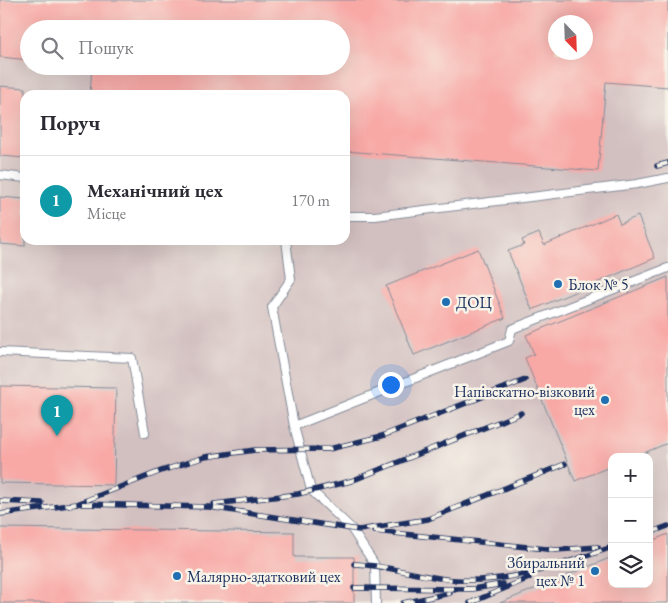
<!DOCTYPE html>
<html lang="uk">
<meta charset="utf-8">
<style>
:root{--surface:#fff;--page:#f2f2f3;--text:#2b2b33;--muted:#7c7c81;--line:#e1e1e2;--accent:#1a73e8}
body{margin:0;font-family:"EB Garamond",serif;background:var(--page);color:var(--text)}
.controls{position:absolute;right:15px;bottom:15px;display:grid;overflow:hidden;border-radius:10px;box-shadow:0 5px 20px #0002}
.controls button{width:45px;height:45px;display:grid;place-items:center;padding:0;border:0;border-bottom:1px solid var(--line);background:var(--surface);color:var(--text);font:25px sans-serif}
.compass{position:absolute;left:548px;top:15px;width:45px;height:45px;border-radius:50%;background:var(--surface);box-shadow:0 5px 20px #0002;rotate:157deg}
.you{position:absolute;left:390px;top:384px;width:18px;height:18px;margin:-12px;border:4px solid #fff;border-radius:50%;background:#1a73e8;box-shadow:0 0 0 8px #1a73e833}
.badge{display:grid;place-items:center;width:32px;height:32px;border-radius:50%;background:var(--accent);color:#fff;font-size:16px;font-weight:700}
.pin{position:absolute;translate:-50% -41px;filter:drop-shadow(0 1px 2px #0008)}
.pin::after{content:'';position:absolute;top:26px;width:18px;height:15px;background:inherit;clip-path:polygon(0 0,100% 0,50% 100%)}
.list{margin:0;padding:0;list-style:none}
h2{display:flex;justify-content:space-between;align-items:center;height:65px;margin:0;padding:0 20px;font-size:21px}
h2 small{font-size:16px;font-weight:400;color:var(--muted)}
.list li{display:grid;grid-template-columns:32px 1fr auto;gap:15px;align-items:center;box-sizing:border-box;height:90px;padding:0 20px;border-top:1px solid var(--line)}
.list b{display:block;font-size:19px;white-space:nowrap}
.list p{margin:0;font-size:16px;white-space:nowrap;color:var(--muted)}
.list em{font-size:16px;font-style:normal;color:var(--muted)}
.icon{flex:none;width:28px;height:28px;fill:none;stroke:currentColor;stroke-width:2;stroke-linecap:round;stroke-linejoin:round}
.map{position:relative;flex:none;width:668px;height:603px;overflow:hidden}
.search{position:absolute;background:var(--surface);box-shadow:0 5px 20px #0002;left:20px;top:20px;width:330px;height:55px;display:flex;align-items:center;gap:12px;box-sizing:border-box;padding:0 18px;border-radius:28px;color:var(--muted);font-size:19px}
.panel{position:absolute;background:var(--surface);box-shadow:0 5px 20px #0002;left:20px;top:90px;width:330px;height:155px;border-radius:15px}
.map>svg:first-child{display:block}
.industrial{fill:#d2bfc0;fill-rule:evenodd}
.building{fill:#f8a9a6;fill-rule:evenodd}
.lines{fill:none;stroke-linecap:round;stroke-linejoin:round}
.service-casing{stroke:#868c98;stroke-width:10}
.service{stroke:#fff;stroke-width:8}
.rail-casing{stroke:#1b2f5e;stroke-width:5.5}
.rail{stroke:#f7f3e8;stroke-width:4;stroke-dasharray:11;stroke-linecap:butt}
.poi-dot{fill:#1f6fb2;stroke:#f7f3e8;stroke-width:2}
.labels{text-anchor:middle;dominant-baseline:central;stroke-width:5;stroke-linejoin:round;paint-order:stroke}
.poi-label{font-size:16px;fill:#1b2f5e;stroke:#f7f3e8;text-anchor:start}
</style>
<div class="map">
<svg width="668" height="603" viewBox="0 0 668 603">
<rect width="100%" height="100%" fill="#f7f3e8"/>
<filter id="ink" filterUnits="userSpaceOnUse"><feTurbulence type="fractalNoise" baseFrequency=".02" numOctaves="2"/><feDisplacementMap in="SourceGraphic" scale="10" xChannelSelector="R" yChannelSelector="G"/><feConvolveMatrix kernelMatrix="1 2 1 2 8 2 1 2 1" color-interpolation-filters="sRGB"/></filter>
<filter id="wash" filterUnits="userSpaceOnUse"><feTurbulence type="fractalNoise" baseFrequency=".0096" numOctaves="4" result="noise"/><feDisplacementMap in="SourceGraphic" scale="20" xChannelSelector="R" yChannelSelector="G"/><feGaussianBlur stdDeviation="1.12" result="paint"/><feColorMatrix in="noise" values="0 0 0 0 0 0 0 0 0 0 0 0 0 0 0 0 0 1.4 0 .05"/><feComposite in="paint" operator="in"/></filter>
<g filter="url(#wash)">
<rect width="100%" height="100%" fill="#f2e8d1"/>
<path class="industrial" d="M 0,0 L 668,0 L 668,603 L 0,603 ZM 556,22 L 586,22 L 586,52 L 556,52 ZM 29,29 L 341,29 L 341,66 L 29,66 ZM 25,95 L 345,95 L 345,240 L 25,240 ZM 612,457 L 649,457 L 649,584 L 612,584 Z"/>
<g id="blocks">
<path class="building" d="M 0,0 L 668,0 L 668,87 L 606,82 L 598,171 L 345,151 L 345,95 L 90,95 L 92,66 L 341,66 L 341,29 L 29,29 L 29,60 L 0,57 ZM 556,22 L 586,22 L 586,52 L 556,52 Z
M 0,86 L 25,88 L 25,158 L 0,156 Z
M 0,197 L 25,199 L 25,246 L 0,244 Z
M 616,214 L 620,224 L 638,216 L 655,258 L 532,310 L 508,251 L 524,245 L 522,240 L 539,233 L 544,245 Z
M 478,249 L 505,318 L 414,355 L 386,286 Z
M 668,277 L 668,443 L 634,457 L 612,457 L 612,466 L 575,481 L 525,358 L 534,354 L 526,335 Z
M 0,386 L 116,388 L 114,485 L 0,483 Z
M 0,528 L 294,532 L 294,557 L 354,557 L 354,603 L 0,603 Z
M 668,534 L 668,603 L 500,603 L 612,557 L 612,584 L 649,584 L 649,542 Z"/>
</g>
</g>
<g filter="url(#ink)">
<use href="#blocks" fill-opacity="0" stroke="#868c98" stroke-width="1"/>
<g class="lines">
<g class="service-casing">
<path id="service" d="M 0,175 L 25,178
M 345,216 L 375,216 L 637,184 L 668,178
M 286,240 L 291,279 L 272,307 L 294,426 L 311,490 L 351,528 L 375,565 L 376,603
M 0,352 L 132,358 L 145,433
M 294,426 L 509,341 L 512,329 L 668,268"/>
</g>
<use href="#service" class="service"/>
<g class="rail-casing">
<path id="rail" d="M 657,166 L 668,163
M 0,501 L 42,503
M 82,504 L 209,507 L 359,530 L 428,519 L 565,464
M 214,504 L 298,494 L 351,481 L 521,413
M 0,514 L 77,504 L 161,471 L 205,457 L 255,450 L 329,449 L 382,436 L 525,380
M 374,531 L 556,550 L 598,547
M 649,533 L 668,526
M 354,564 C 389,565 422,578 456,580 C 511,583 561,565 612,547
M 354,588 L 472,589 L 503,584
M 403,603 L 450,593
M 470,603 L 529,578"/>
</g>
<use href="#rail" class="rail"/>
</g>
</g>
<g class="poi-dot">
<circle cx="558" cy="284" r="5"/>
<circle cx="446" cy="302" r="5"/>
<circle cx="605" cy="400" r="5"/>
<circle cx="595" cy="571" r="5"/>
<circle cx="177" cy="576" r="5"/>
</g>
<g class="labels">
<g class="poi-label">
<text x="568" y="284">Блок № 5</text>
<text x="456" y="302">ДОЦ</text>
<text x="595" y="391" text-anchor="end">Напівскатно-візковий<tspan x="595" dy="18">цех</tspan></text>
<text x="585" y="562" text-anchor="end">Збиральний<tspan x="585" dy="18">цех № 1</tspan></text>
<text x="187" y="576">Малярно-здатковий цех</text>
</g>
</g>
</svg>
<div class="controls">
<button>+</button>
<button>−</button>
<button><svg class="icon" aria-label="layers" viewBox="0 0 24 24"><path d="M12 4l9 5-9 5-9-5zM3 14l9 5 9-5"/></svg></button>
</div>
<svg class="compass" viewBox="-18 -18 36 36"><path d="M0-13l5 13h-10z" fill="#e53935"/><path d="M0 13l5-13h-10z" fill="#7c7c81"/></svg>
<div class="you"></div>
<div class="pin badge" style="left:57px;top:436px;background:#0f9aa8">1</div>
<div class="search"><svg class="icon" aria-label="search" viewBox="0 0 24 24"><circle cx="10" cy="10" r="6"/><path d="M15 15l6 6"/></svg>Пошук</div>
<section class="panel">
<h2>Поруч<small></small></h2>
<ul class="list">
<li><span class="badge" style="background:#0f9aa8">1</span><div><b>Механічний цех</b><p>Місце</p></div><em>170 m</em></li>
</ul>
</section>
</div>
